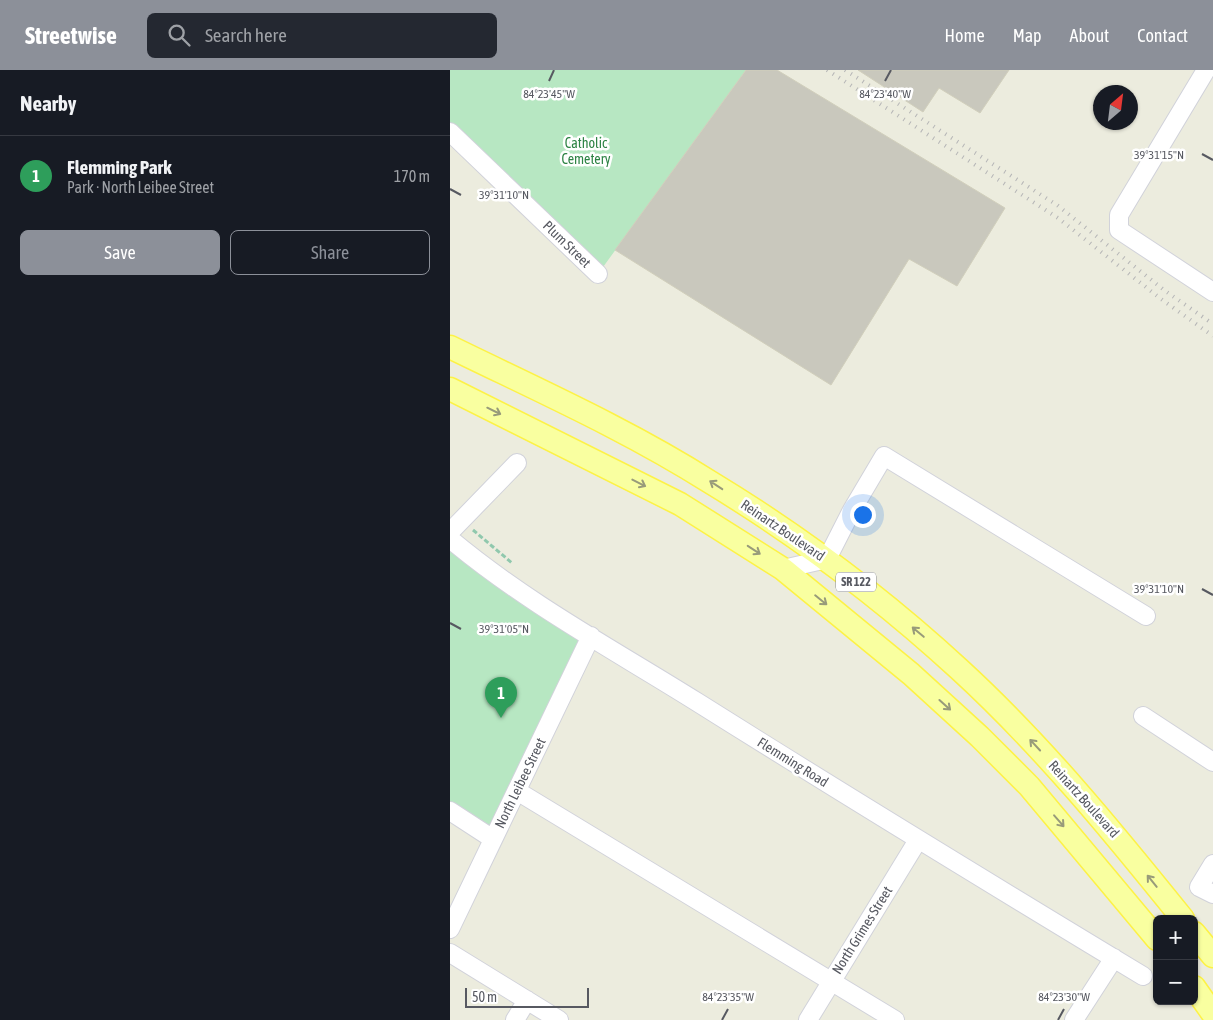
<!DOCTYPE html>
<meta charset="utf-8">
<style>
:root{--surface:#171b24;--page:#242831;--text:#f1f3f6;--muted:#9ea1a6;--line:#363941;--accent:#8c9099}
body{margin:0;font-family:"Asap Condensed",sans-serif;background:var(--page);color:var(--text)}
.controls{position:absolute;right:15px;bottom:15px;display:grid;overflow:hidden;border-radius:8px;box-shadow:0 1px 4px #0004}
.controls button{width:45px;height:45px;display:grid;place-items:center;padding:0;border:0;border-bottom:1px solid var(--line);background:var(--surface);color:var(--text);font:25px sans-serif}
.compass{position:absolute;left:643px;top:15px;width:45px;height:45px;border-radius:50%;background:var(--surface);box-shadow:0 1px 4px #0004;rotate:28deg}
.scale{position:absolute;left:15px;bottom:12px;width:124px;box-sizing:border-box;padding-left:5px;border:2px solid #575961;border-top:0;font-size:14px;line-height:18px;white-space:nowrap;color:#575961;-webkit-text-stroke:4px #fff;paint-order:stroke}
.you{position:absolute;left:412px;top:444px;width:18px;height:18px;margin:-12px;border:4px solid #fff;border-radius:50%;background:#1a73e8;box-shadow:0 0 0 8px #1a73e833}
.badge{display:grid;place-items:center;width:32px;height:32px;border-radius:50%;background:var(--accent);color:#fff;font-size:16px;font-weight:700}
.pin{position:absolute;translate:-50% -41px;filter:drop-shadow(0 1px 2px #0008)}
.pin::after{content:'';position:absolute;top:26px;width:18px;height:15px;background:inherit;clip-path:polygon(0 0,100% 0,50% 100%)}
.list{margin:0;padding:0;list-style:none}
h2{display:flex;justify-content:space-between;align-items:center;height:65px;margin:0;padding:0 20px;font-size:21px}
h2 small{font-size:16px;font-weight:400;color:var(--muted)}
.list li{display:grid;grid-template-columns:32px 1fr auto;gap:15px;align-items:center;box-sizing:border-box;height:80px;padding:0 20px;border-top:1px solid var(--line)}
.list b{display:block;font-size:19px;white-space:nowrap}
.list p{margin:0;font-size:16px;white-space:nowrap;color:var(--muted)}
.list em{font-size:16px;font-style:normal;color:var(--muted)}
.actions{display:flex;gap:10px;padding:15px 20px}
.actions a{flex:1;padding:11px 0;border:1px solid var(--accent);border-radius:8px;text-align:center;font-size:18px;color:var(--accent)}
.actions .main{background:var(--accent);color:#fff}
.icon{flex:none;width:28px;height:28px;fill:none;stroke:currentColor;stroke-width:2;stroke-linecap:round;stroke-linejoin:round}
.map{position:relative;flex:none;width:763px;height:950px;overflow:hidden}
header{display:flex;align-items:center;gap:30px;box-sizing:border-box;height:70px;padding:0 25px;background:var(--accent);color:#fff}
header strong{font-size:24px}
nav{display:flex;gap:28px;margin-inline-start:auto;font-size:18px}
.search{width:350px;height:45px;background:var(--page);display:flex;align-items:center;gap:12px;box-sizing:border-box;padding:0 18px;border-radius:8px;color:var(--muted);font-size:19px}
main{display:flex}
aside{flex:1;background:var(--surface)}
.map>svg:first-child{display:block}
.green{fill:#b7e7c2}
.building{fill:#c9c8bd;stroke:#d1cfbc}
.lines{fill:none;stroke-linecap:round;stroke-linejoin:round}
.minor-casing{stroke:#d1d2da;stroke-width:20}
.major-casing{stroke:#fdf246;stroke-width:25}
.path{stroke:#90c8ad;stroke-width:3;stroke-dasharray:5 2.5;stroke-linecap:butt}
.minor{stroke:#fff;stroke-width:18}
.major{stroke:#f9ffa0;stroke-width:22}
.rail{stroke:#b5b5b6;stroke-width:4;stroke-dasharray:1 6;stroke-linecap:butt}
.oneway{stroke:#989b7a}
.ticks{fill:none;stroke:#575961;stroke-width:2}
.labels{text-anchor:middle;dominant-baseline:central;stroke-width:5;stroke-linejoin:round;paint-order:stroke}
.shield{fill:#fff;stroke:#898b90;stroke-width:1}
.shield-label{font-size:12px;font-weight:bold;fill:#575961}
.park-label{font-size:14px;fill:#2d8344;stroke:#fff}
.street-label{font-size:14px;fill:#575961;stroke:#fff}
.ticks-label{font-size:12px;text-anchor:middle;fill:#575961;stroke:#fff;stroke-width:5;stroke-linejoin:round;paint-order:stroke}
</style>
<header>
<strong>Streetwise</strong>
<div class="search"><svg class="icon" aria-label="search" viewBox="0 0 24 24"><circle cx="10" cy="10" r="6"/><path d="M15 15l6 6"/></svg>Search here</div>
<nav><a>Home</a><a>Map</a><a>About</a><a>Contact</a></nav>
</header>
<main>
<aside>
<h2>Nearby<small></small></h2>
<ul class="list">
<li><span class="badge" style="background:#2e9e5b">1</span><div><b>Flemming Park</b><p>Park · North Leibee Street</p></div><em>170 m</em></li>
</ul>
<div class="actions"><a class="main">Save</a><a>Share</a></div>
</aside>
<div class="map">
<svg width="763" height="950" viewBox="0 0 763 950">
<rect width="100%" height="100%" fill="#ececde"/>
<path class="green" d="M 0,0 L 296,0 L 148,204 L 0,62 Z
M 0,469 L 141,566 L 43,769 L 0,741 Z"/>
<path class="building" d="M 296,0 L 327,0 L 555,138 L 507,216 L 459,189 L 381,315 L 165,180 Z
M 408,0 L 559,0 L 530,43 L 489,18 L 473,42 Z"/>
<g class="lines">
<g class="minor-casing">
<path id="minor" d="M 756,0 L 669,145 L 669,160 L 763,222
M 0,62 L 148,204
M 0,462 L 67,393
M 0,469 C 75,532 164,580 247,632 C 395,725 544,816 693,906
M 333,499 L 377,489 L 402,440 L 434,386 L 696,546
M 693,646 L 763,692
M 67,721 L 445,950
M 0,741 L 43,769
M 763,794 L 749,817 L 763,824
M 0,859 L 141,566
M 0,883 L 109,950
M 65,950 L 77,930
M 358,950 L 468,770
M 624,950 L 664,888"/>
</g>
<g class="major-casing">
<path id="major" d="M 0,277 C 88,320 178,360 260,412 C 349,466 433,529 509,599 C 592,675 663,762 733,849
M 0,319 L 230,434 L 333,499 L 461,604 L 530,667 L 579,716 L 707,869
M 744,863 L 763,886
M 744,917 L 763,944"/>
</g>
<path class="path" d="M 23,460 L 62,493"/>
<use href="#minor" class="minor"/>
<use href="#major" class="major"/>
<path class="rail" d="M 377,0 L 608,148 L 711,229 L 763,266
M 395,0 L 607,135 L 714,220 L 763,254"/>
</g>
<defs><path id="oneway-shaft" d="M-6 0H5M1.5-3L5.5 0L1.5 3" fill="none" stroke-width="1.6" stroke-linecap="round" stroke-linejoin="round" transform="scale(1.25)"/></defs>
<g class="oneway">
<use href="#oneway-shaft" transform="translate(44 341) rotate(26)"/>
<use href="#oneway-shaft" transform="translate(189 413) rotate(27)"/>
<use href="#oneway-shaft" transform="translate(266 415) rotate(-147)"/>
<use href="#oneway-shaft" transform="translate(304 480) rotate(33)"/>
<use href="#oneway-shaft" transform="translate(371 530) rotate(39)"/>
<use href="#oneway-shaft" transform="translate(468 562) rotate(-140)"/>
<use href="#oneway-shaft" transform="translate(495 635) rotate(42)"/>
<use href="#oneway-shaft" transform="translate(585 675) rotate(-133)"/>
<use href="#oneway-shaft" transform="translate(609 751) rotate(49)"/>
<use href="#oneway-shaft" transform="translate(702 811) rotate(-129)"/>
</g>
<path class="ticks" d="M 99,11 L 104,0M 435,11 L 441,0M 752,84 L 763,90M 0,119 L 11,125M 752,519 L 763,525M 0,553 L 11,559M 272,950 L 278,939M 608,950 L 614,939"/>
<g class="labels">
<rect class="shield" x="386" y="502.5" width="40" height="19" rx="4"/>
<g class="shield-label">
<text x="406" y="512">SR 122</text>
</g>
<g class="park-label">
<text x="136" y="73">Catholic<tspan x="136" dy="16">Cemetery</tspan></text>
</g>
<g class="street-label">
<text transform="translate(117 174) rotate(44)">Plum Street</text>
<text transform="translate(333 460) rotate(34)">Reinartz Boulevard</text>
<text transform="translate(343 692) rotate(32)">Flemming Road</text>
<text transform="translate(70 713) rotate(-64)">North Leibee Street</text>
<text transform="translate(634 729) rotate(48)">Reinartz Boulevard</text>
<text transform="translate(412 860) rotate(-58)">North Grimes Street</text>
</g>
</g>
<g class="ticks-label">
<text x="99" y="28">84°23'45"W</text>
<text x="435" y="28">84°23'40"W</text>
<text x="709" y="89">39°31'15"N</text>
<text x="54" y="129">39°31'10"N</text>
<text x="709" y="523">39°31'10"N</text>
<text x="54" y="563">39°31'05"N</text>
<text x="278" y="931">84°23'35"W</text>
<text x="614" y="931">84°23'30"W</text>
</g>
</svg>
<div class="controls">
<button>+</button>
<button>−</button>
</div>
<svg class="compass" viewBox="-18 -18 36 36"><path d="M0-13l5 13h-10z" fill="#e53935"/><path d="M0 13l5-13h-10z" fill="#9ea1a6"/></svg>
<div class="scale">50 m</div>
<div class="you"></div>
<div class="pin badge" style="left:51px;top:648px;background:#2e9e5b">1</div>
</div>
</main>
